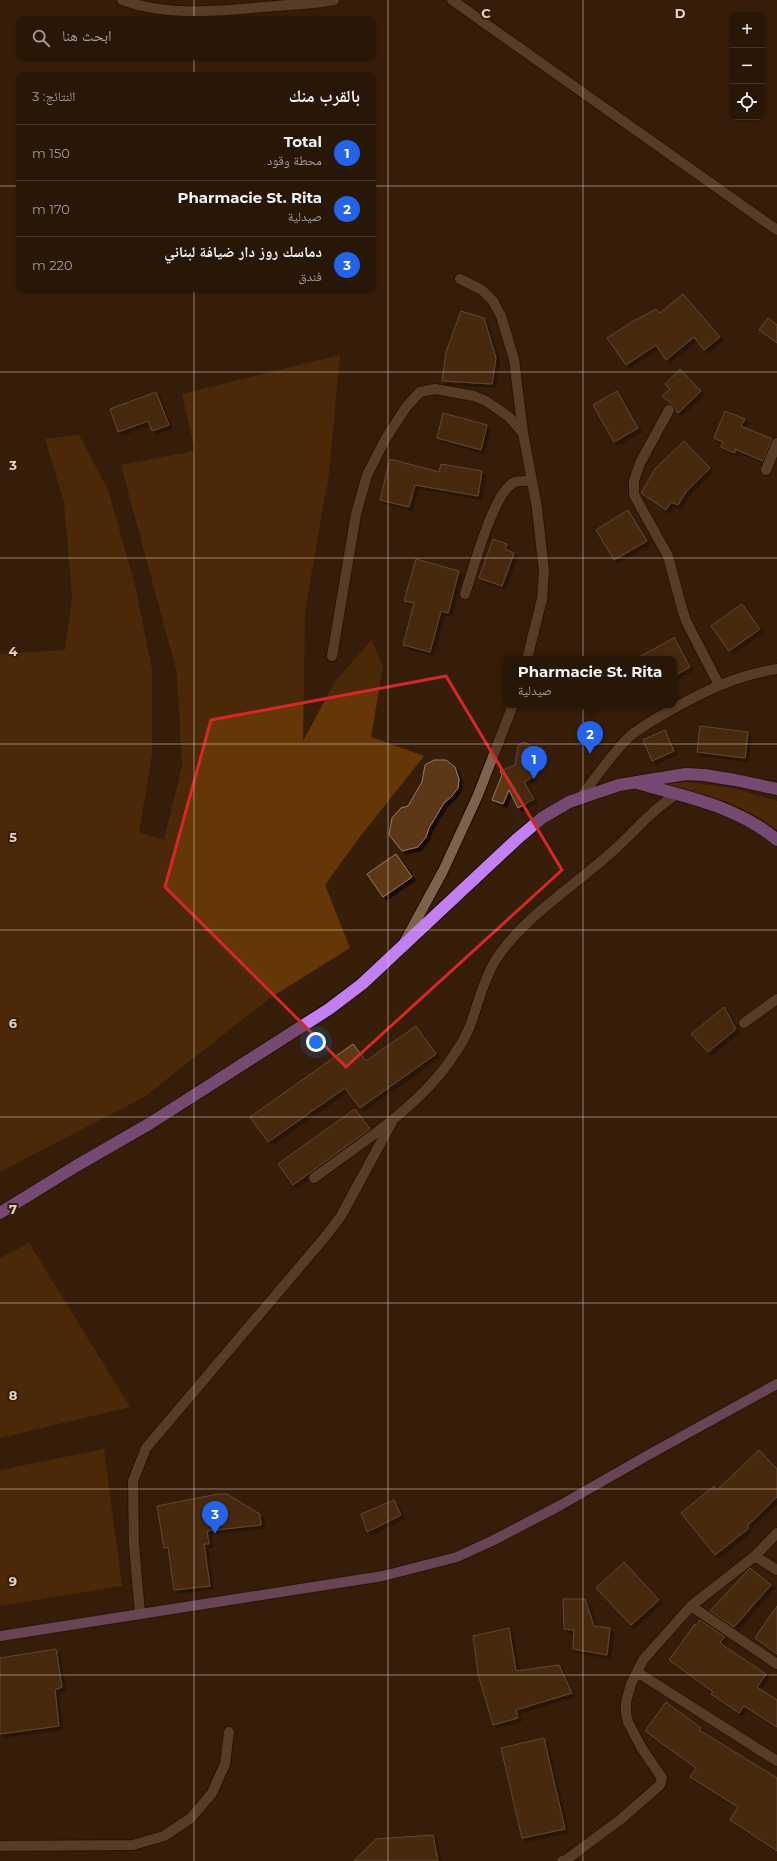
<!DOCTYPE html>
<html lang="ar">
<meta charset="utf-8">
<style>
:root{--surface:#281607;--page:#301f11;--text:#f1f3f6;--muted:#a59f9b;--line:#443528;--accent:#2563eb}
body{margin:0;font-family:Montserrat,"Noto Naskh Arabic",sans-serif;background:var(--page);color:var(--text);direction:rtl}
.controls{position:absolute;right:12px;top:12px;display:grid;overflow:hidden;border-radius:8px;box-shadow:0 1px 3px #0004}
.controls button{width:36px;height:36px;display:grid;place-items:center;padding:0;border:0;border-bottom:1px solid var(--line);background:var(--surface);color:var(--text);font:20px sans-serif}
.you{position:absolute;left:316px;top:1042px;width:14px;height:14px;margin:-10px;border:3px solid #fff;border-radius:50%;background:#1a73e8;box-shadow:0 0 0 6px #1a73e833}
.badge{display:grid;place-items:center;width:26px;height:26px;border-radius:50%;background:var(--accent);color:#fff;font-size:13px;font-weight:700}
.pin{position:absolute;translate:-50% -33px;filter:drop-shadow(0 1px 2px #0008)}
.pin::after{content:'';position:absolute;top:21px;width:14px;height:12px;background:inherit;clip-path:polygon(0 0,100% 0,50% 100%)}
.popup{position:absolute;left:503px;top:656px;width:174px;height:52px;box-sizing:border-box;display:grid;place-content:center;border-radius:8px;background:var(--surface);filter:drop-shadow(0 1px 3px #0005);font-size:13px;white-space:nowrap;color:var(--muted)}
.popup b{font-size:15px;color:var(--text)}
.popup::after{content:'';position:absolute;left:50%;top:100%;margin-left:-8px;border:8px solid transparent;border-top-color:var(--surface)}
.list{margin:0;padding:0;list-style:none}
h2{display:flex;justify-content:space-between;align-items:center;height:52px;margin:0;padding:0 16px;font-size:17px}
h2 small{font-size:13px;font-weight:400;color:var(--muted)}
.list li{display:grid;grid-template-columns:26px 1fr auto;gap:12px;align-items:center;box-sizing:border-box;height:56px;padding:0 16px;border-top:1px solid var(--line)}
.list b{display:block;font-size:15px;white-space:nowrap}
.list p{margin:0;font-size:13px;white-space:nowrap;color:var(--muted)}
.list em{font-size:13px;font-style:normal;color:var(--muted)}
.icon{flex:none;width:22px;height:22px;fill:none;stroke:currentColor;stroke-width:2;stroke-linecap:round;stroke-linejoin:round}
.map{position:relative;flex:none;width:777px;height:1861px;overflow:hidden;direction:ltr}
.search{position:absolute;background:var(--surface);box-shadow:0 1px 3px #0004;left:16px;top:16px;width:360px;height:44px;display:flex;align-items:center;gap:10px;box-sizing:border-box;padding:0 14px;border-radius:8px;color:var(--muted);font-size:15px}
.panel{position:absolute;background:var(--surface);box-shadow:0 1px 3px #0004;left:16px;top:72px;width:360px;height:220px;border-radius:8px;direction:rtl}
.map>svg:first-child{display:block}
.green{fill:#653707}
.building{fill:#5b3717;stroke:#987a63;filter:url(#shadow)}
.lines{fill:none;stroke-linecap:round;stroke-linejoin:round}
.minor-casing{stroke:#1d0700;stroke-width:12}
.major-casing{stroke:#1d0700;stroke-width:12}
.highway-casing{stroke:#1d0700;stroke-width:14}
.minor{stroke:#7e624b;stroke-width:10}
.major{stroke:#a773af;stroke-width:10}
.highway{stroke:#c27ff2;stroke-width:12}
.marked{fill:none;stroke:#d62828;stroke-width:3;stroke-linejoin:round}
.grid{fill:none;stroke:#e2d2c6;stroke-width:1;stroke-opacity:0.55}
.grid-label{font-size:13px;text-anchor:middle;font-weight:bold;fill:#e2d2c6;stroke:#361e09;stroke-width:4;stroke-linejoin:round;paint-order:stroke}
</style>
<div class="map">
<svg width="777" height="1861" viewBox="0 0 777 1861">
<defs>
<filter id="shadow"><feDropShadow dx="3.5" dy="3.5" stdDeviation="0" flood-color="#0009"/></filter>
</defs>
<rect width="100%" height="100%" fill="#361e09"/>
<path class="green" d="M 340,355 L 329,473 L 305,611 L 303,741 L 336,680 L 372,640 L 383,667 L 371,737 L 424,756 L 359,838 L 325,885 L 350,948 L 270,998 L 144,1097 L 0,1172 L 0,654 L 65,650 L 72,598 L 64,502 L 45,439 L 79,435 L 108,490 L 136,589 L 152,670 L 152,754 L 139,832 L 164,840 L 182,766 L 177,673 L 121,465 L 195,451 L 182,394 Z
M 687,782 L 732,788 L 777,801 L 777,830 C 741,802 705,794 662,783 Z
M 29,1243 L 130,1407 L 0,1438 L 0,1258 Z
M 104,1449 L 122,1586 L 0,1606 L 0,1470 Z"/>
<path class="building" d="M 683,294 L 720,337 L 704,350 L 694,337 L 666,360 L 656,345 L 626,365 L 607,338 L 632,322 L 656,309 L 660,313 Z
M 461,311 L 484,318 L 496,358 L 492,384 L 442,381 L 446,352 Z
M 768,318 L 777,325 L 777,343 L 759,330 Z
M 680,369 L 701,391 L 678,413 L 674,406 L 662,396 L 670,389 L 665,384 Z
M 617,391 L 638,428 L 614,442 L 593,405 Z
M 156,392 L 169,425 L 152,431 L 148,421 L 118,432 L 110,409 Z
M 725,411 L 745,419 L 741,426 L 772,439 L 763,461 L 735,449 L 735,453 L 721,447 L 723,442 L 714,438 Z
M 443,413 L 487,425 L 481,450 L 437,438 Z
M 684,441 L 710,468 L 686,492 L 678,505 L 671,502 L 666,510 L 641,493 L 655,469 Z
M 390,459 L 439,472 L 441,464 L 482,471 L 478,496 L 415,485 L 409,507 L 380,500 Z
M 628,510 L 647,541 L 614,560 L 596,530 Z
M 493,539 L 507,544 L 505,549 L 514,553 L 502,586 L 479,578 Z
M 416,559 L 459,571 L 448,613 L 441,611 L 430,652 L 403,645 L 414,603 L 404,601 Z
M 742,604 L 760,629 L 729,651 L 711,626 Z
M 674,637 L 690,667 L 674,676 L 674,659 L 635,659 L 674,638 Z
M 700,726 L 748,732 L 745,758 L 697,752 Z
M 665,730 L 674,751 L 652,761 L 643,740 Z
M 525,742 L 540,753 L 529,768 L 533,777 L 524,782 L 534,799 L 518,808 L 509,790 L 503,804 L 492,800 L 502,775 L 500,771 L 515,765 L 518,745 Z
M 434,760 L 446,760 L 455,767 L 459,779 L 458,788 L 452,796 L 444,803 L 429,828 L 426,837 L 418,847 L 402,851 L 389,835 L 392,818 L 401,808 L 408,806 L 422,782 L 425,765 Z
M 396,854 L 412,877 L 383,897 L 367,874 Z
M 724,1007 L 736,1029 L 708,1052 L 691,1034 Z
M 416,1026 L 436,1054 L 360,1108 L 345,1088 L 268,1142 L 250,1117 L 353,1044 L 366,1061 Z
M 355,1109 L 370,1129 L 293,1185 L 278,1164 Z
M 759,1450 L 777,1469 L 777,1497 L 747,1526 L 749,1528 L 715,1555 L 681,1513 L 714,1486 L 717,1490 Z
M 218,1494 L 227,1494 L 260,1514 L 261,1525 L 207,1531 L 209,1544 L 204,1544 L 210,1586 L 174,1590 L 168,1547 L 164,1548 L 157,1506 Z
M 394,1500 L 401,1515 L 367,1532 L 361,1514 Z
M 624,1562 L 659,1600 L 631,1625 L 596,1588 Z
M 750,1568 L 771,1585 L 734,1627 L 710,1611 Z
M 563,1599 L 585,1599 L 594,1626 L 610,1628 L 607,1655 L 573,1649 L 574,1630 L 564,1629 Z
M 777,1606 L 777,1654 L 755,1638 Z
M 700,1620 L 725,1637 L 720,1642 L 724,1646 L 766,1674 L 757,1687 L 777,1700 L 777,1727 L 744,1706 L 739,1713 L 711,1694 L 713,1692 L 669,1660 L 695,1624 L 696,1625 Z
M 509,1628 L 516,1671 L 559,1665 L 572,1693 L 516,1710 L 518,1718 L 493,1725 L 478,1674 L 473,1636 Z
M 56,1649 L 62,1687 L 55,1690 L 59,1726 L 0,1734 L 0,1658 Z
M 666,1702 L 701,1728 L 699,1730 L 777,1778 L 777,1851 L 730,1820 L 738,1807 L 690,1777 L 696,1768 L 645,1731 Z
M 544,1738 L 565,1829 L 522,1838 L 501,1748 Z
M 433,1835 L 438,1861 L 354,1861 L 376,1839 Z"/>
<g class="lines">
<g class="minor-casing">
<path id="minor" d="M 122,0 C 171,18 226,10 276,6 C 295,4 315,4 334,0
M 452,0 L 777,230
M 460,279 L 482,290 L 493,301 L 501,316 L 514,359 L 523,433
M 669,410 L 640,463 L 634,481 L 634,495 L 668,556 L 681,605 L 686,621 L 719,685
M 766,470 L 777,443
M 465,594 C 473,570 493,494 513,483 C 518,480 526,481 531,481
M 332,656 L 356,514 L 367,475 L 386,438 L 407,406 L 420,392 L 435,389 L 474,396 L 486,401 L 509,417 L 523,433 L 537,508 L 544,571 L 542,599 L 527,659
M 581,797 C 596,777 611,755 629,737 C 639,728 652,721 664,714 C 700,693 736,675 777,669
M 405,941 L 443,871 L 478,795 L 513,705
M 744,1023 L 777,999
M 314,1178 C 358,1145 404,1117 440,1074 C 451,1060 463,1043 470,1026 C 478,1004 483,981 495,961 C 521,919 577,884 614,850 C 637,830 649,812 677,794
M 755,1556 L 777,1570
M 691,1606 L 777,1664
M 140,1614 L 134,1545 L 133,1481 L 146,1448 L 325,1237 L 341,1216 L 393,1120
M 637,1672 L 777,1761
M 0,1846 L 133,1845 L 164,1836 L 191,1818 L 212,1793 L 225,1764 L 229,1732
M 562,1861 L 566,1860 L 621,1819 L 660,1785 L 662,1778 L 641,1747 L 628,1722 L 626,1713 L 626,1702 L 631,1684 L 643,1660 L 691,1606 L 755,1556 L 777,1533"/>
</g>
<g class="major-casing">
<path id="major" d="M 0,1636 L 383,1576 L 457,1557 L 494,1540 L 559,1506 L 650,1454 L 777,1384"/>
</g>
<g class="highway-casing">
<path id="highway" d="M 637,783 C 686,797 737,806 777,840
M 0,1213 L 76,1166 L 149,1124 L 329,1009 L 362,984 L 517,839 L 542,818 L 569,802 L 619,785 L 686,774 L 704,775 L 735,780 L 777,789"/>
</g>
<use href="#minor" class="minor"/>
<use href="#major" class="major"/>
<use href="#highway" class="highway"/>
</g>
<path d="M0 0H777V1861H0ZM 446,676 L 562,870 L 346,1067 L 165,887 L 211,720 Z" fill="#361e09" fill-opacity=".55" fill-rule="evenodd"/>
<path class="marked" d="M 446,676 L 562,870 L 346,1067 L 165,887 L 211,720 Z"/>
<path class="grid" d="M 194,0 L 194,19M 388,0 L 388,1861M 583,0 L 583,1861M 194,57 L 194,75M 0,186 L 19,186M 373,186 L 777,186M 194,289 L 194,1861M 0,372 L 777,372M 0,558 L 777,558M 0,744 L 777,744M 0,930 L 777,930M 0,1117 L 777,1117M 0,1303 L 777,1303M 0,1489 L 777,1489M 0,1675 L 777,1675"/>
<g class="grid-label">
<text x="486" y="18">C</text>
<text x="680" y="18">D</text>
<text x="13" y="470">3</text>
<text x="13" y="656">4</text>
<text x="13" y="842">5</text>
<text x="13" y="1028">6</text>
<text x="13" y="1214">7</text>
<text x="13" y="1400">8</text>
<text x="13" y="1586">9</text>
</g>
</svg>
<div class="controls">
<button>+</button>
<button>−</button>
<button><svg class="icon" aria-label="locate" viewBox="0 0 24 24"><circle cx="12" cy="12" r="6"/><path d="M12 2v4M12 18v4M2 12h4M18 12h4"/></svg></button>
</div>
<div class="you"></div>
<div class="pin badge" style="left:534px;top:779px">1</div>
<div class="pin badge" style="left:590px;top:754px">2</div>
<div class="popup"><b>Pharmacie St. Rita</b>صيدلية</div>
<div class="pin badge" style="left:215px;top:1534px">3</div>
<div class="search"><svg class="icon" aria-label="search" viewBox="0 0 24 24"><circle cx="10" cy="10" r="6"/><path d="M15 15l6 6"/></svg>ابحث هنا</div>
<section class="panel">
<h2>بالقرب منك<small>النتائج: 3</small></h2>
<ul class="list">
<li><span class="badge">1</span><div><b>Total</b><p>محطة وقود</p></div><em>150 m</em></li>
<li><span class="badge">2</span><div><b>Pharmacie St. Rita</b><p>صيدلية</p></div><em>170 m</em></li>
<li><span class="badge">3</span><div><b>دماسك روز دار ضيافة لبناني</b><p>فندق</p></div><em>220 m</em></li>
</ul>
</section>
</div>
